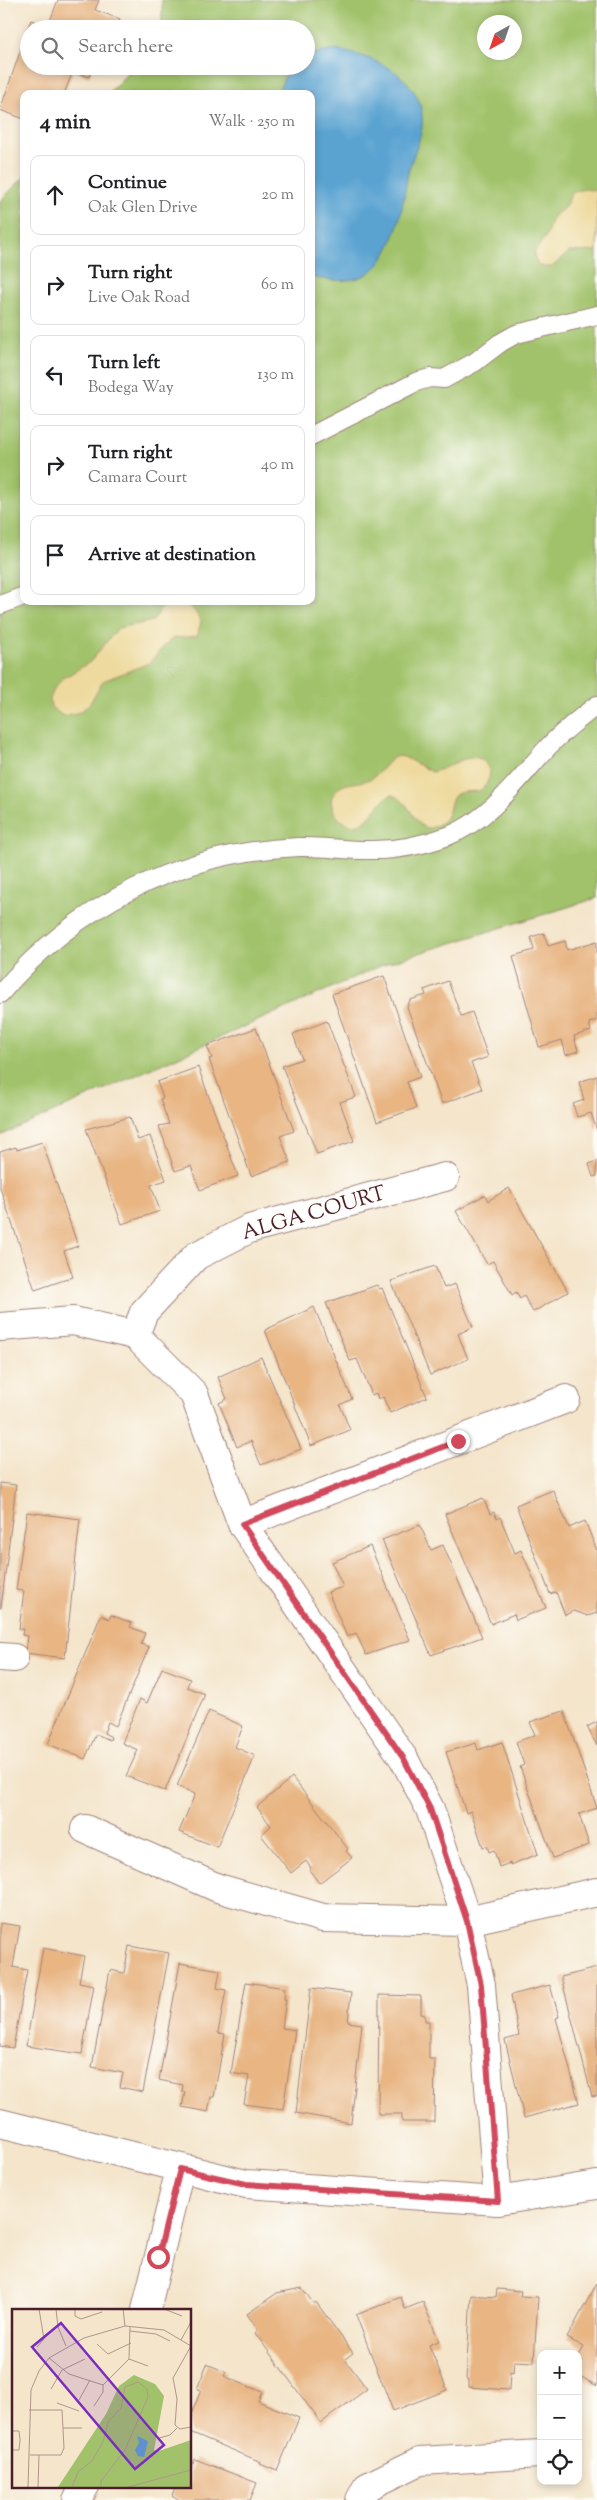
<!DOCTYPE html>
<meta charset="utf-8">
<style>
:root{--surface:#fff;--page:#f2f2f2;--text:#202124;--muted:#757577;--line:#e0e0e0}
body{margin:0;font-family:"Sorts Mill Goudy",serif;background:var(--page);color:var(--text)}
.controls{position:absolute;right:15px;bottom:15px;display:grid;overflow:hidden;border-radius:10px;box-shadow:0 2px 8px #0003}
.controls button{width:45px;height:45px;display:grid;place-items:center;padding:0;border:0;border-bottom:1px solid var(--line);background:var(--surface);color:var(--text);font:25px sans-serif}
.compass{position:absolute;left:477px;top:15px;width:45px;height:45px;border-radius:50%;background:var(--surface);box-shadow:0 2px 8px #0003;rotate:220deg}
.stop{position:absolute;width:15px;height:15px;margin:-11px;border:4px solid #d1495b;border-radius:50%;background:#fff}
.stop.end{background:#d1495b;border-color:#fff;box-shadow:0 1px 5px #0008}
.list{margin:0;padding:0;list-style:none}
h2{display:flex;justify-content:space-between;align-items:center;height:65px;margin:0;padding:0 20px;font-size:21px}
h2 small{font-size:16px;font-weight:400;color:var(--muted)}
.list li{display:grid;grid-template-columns:32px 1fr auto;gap:15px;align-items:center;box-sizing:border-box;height:80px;margin:0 10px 10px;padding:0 10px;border:1px solid var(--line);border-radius:10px}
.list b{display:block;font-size:19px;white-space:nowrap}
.list p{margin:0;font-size:16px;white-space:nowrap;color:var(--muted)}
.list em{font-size:16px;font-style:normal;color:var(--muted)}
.icon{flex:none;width:28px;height:28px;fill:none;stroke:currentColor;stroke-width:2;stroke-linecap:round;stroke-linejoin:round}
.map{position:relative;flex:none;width:597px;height:2500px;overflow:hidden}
.search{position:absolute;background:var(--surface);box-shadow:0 2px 8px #0003;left:20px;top:20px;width:295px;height:55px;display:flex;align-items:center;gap:12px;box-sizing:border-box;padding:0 18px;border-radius:28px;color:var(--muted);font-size:19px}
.panel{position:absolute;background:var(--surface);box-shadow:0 2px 8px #0003;left:20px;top:90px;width:295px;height:515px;border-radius:10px}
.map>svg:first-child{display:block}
.green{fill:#a1c26b;stroke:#76704b;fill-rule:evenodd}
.sand{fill:#eeda9e;stroke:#9c7c64}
.water{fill:#5aa3d1;stroke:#52617e}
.building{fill:#e8b583}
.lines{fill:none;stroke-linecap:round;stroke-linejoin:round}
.lane-casing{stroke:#9f827b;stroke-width:20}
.street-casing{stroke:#9f827b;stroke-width:30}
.secondary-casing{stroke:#9f827b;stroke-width:30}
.lane{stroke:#fff;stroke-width:18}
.street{stroke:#fff;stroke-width:28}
.secondary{stroke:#fff;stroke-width:28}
.route{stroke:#d1495b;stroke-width:6}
.labels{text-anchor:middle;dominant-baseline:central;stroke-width:4;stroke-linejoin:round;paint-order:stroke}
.street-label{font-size:21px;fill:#4a1f2b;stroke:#fdfcf7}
.inset-road{fill:none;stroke:#b0968b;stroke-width:1}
.view{fill:#7b2cbf;fill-opacity:0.15;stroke:#7b2cbf;stroke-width:2.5}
.inset-edge{fill:none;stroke:#4a1f2b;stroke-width:2.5}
</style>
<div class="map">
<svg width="597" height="2500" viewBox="0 0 597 2500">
<rect width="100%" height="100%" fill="#fdfcf7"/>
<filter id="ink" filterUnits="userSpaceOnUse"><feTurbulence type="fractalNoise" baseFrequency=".02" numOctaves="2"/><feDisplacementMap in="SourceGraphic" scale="10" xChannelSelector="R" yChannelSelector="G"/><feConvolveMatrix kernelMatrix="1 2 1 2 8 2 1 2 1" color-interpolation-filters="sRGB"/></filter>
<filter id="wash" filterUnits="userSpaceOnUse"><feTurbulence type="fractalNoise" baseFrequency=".0096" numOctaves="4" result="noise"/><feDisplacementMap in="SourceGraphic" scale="20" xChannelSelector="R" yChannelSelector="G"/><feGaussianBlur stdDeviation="1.12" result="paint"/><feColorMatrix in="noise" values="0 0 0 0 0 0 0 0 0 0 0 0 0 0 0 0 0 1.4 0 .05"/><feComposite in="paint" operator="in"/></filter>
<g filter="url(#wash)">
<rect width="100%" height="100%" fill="#f4e5cb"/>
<path class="green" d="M 162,0 L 597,0 L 597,898 L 387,963 L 0,1136 L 0,201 L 24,177 L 24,601 L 311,601 L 311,94 L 107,94 L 135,66 L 306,66 L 306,29 L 162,29 ZM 484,22 L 514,22 L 514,52 L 484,52 Z"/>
<path class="sand" d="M 585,189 L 597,191 L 597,251 L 569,252 L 552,267 L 543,267 L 538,265 L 534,256 L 535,251 L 546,236 L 552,218 L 565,207 L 572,192 Z
M 175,601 C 189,602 195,610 201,622 L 197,636 L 174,638 L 168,642 L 149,663 L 103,681 L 90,703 L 80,712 L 63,716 L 51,707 L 50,699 L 54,689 L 62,679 L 90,662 L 118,628 L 153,621 L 162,607 Z
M 397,756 L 404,757 L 432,772 C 450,769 482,740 490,774 C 483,800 472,787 457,794 C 449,798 451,814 444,820 C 415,846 416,801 392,795 C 374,801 366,838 341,820 C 334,814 332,808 331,799 C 339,779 354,786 370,779 C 381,774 385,761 397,756 Z"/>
<path class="water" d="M 334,50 C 374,55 427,78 422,127 C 420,144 410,160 407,178 C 403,206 395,255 370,272 C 353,284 331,281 311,277 L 311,94 L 277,94 L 287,72 L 292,66 L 306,66 L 306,55 Z"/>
<g id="blocks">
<path class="building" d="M 58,0 L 99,0 L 95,10 L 120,19 L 116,29 L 29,29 L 29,66 L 93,66 L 89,77 L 73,71 L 64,94 L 24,94 L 24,119 L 0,110 L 31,20 L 48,26 Z
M 544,933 L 548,946 L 565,941 L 567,950 L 597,941 L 597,1020 L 589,1023 L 591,1031 L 574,1036 L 578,1051 L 566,1055 L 562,1040 L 539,1047 L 513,956 L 534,950 L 531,937 Z
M 384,976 L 420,1077 L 407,1082 L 416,1108 L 377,1122 L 332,994 Z
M 448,981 L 461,1016 L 472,1012 L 488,1057 L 471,1063 L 482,1089 L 442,1104 L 407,1007 L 410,1000 L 426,995 L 424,990 Z
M 327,1021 L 356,1097 L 340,1102 L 354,1141 L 317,1154 L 282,1066 L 302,1059 L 293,1034 Z
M 256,1028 L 294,1131 L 280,1136 L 290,1162 L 251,1176 L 209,1059 L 212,1058 L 207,1046 Z
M 198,1067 L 238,1176 L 200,1190 L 191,1166 L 175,1171 L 159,1126 L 169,1124 L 160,1099 L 163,1098 L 157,1082 Z
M 597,1076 L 597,1131 L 591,1113 L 577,1117 L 573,1104 L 584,1100 L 579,1082 Z
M 130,1117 L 138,1140 L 150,1136 L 166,1180 L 151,1185 L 160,1211 L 122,1224 L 86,1129 Z
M 42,1142 L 78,1246 L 64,1251 L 73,1277 L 35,1290 L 0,1188 L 0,1152 L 16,1147 L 17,1150 Z
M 597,1161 L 597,1176 L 593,1177 L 589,1164 Z
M 509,1188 L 568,1292 L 533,1312 L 524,1296 L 520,1299 L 516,1292 L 512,1295 L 493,1261 L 487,1264 L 456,1211 L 485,1195 L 488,1201 Z
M 435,1266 L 444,1288 L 455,1284 L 473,1327 L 458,1334 L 468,1359 L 430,1375 L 391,1281 Z
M 377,1285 L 379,1289 L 382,1288 L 427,1397 L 390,1413 L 383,1397 L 378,1399 L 376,1393 L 372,1395 L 357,1359 L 350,1361 L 326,1303 Z
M 314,1307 L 352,1399 L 340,1405 L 350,1430 L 311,1446 L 265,1330 Z
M 261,1357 L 301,1449 L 261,1465 L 251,1441 L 237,1447 L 219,1403 L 227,1399 L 218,1377 Z
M 0,1483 L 16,1485 L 1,1608 L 0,1608 Z
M 553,1490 L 569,1528 L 585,1521 L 597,1551 L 597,1613 L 588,1616 L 574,1611 L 565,1615 L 556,1592 L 550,1594 L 516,1505 Z
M 483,1498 L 490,1514 L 494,1512 L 497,1519 L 500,1517 L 515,1553 L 521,1550 L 546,1608 L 516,1620 L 514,1614 L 491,1624 L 445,1514 Z
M 27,1512 L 80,1519 L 65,1658 L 25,1653 L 27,1636 L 22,1635 L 23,1629 L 19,1629 L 24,1591 L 16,1590 Z
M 420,1525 L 431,1550 L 443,1545 L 482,1637 L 431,1655 L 382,1540 Z
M 370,1546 L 410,1640 L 366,1655 L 356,1633 L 347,1637 L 328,1592 L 343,1587 L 332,1562 Z
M 101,1615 L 109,1619 L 111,1615 L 132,1623 L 130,1627 L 145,1633 L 141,1644 L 149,1647 L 116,1726 L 108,1722 L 104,1733 L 111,1737 L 110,1740 L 96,1734 L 85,1759 L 48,1744 Z
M 162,1668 L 190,1679 L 187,1687 L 205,1694 L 165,1791 L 126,1776 L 138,1750 L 122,1743 L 140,1699 L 147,1703 Z
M 209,1711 L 243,1726 L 235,1747 L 255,1756 L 217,1847 L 179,1832 L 195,1794 L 177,1786 Z
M 564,1711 L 597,1808 L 579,1814 L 589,1845 L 553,1858 L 520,1767 L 524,1765 L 516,1742 L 535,1735 L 530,1722 Z
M 597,1722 L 597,1746 L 587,1727 Z
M 502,1742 L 538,1854 L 510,1865 L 510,1863 L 499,1867 L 494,1850 L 489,1852 L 487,1846 L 483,1847 L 471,1811 L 466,1813 L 446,1752 L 476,1743 L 478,1750 Z
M 292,1777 L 348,1849 L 346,1851 L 352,1858 L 319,1883 L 309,1870 L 311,1868 L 306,1861 L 291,1873 L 261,1835 L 271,1826 L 257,1807 Z
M 0,1923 L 20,1926 L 13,1967 L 27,1970 L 13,2048 L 0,2046 Z
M 129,1946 L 169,1953 L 143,2092 L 120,2087 L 123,2073 L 92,2067 L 110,1970 L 124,1973 Z
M 43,1948 L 84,1956 L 79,1982 L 94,1985 L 82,2054 L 26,2046 Z
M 180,1963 L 220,1970 L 217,1988 L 226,1990 L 218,2033 L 225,2034 L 214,2097 L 211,2097 L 208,2112 L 182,2107 L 185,2092 L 182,2092 L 183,2085 L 159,2080 Z
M 597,1968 L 597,2096 L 592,2097 L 561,1977 Z
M 246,1982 L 285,1988 L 284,1999 L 286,1999 L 282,2028 L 295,2030 L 283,2109 L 244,2104 L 249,2076 L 231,2073 Z
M 550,1985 L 559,2017 L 556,2018 L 579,2103 L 524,2118 L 505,2040 L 519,2036 L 511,1995 Z
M 311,1988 L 351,1993 L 348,2022 L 362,2024 L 351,2123 L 296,2113 Z
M 379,1995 L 421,1996 L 421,2014 L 425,2015 L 425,2021 L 429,2021 L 429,2059 L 435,2059 L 434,2122 L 402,2122 L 402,2114 L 378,2114 Z
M 597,2283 L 597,2386 L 578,2375 L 578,2368 L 583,2361 L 578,2357 L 584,2347 L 567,2338 Z
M 302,2288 L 314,2304 L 316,2302 L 353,2353 L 345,2359 L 367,2389 L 321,2423 L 255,2333 L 258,2330 L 247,2314 L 277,2293 Z
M 497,2289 L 521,2291 L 520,2296 L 538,2297 L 534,2362 L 514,2361 L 513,2373 L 510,2372 L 509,2390 L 468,2387 L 468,2380 L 466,2379 L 471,2295 L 496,2297 Z
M 401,2297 L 405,2309 L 423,2302 L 439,2341 L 429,2345 L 447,2390 L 393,2411 L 356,2315 Z
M 207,2364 L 226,2372 L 224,2376 L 262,2392 L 258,2401 L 299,2418 L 277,2471 L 260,2464 L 261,2462 L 190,2432 L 190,2417 L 201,2390 L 197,2389 Z
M 195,2459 L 257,2483 L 250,2500 L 178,2500 L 172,2496 L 176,2486 L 190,2486 L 190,2471 Z"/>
</g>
</g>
<g filter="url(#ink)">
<use href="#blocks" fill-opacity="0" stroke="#9f827b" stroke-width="1"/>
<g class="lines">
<g class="lane-casing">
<path id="lane" d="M 311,436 L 416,382 L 430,378 L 444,379 L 475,362 L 500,343 L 516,334 L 597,315
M 0,605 L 24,596
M 0,994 C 75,905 182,851 299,847 C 321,846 344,850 366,850 C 393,851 423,845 448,836 C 491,819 518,779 548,747 C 563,731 580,718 597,705"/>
</g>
<g class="street-casing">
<path id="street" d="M 0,1327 L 73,1321 L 135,1335 L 194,1394 L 242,1524 L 404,1759 L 430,1809 L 467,1921 L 481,1985 L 498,2201
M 135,1335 L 144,1312 L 196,1256 L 249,1229 L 445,1177
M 242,1524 L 566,1399
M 0,1657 L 14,1658
M 85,1829 L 218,1888 L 323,1918 L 467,1921 L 597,1892
M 146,2310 L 180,2169
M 77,2500 L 85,2486
M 360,2500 L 367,2487 L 420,2461 L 541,2454"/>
</g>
<g class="secondary-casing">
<path id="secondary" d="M 0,2123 L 246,2184 L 498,2201 L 597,2185"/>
</g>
<use href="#lane" class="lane"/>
<use href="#street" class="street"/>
<use href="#secondary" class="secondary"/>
</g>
</g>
<g class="lines" filter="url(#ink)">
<path class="route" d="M 158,2257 L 180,2169 L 246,2184 L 498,2201 L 481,1985 L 467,1921 L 430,1809 L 404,1759 L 242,1524 L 458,1441"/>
</g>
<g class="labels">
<g class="street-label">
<text transform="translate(314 1214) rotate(-16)">ALGA COURT</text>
</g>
</g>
<g transform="translate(12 2309)">
<rect width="179" height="179" fill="#f4e5cb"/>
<path d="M 122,66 L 143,75 L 152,87 L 142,141 L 144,143 L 179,131 L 179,178 L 46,178 L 94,105 L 107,77 Z" fill="#a1c26b"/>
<path d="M 125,127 L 136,132 L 132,148 L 126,147 L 123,141 L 127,134 Z" fill="#5aa3d1"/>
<path class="inset-road" d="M 44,0 L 46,18 L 54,37M 63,0 L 63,7 L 69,10 L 90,3M 111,0 L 113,17M 152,0 L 170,7M 118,22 L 144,25 L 158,32M 169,31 L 179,13M 85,35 L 96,45 L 119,34M 179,37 L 161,69 L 165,90 L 163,116 L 168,120 L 179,118M 25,38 L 32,30 L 27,0M 37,49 L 57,65 L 91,76 L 117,50 L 118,17M 117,50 L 136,57M 39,80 L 50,61 L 73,50M 67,91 L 78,71M 45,94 L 67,102M 82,97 L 91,83 L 91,76M 17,101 L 50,101 L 52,139 L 49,146 L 18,146M 51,119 L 70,119M 0,122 L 7,122 L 8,131 L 7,141 L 0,141M 147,129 L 158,126 L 165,119M 16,178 L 19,81 L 27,62 L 37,49 L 72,29 L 113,17 L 152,21 L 179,37M 26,178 L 27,146M 60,178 L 66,163 L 80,152 L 91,133 L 96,113 L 109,99 L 113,78 L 126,73 L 135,80 L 136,88 L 113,141 L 89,172 L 89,178M 116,178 L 179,161"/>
<path class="view" d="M 49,14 L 152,136 L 123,160 L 20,38 Z"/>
<rect width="179" height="179" class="inset-edge"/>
</g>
</svg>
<div class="controls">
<button>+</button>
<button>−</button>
<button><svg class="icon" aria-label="locate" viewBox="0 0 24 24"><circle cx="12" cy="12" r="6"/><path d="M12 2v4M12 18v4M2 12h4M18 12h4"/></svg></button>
</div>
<svg class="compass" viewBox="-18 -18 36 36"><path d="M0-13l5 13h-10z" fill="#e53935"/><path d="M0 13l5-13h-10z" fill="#757577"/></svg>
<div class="stop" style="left:158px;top:2257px"></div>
<div class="stop end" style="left:458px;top:1441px"></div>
<div class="search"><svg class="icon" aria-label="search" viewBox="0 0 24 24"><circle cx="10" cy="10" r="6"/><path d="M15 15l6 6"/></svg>Search here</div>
<section class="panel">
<h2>4 min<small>Walk · 250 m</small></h2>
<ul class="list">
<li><svg class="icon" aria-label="ahead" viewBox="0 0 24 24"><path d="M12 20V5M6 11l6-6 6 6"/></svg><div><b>Continue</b><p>Oak Glen Drive</p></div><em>20 m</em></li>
<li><svg class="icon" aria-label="right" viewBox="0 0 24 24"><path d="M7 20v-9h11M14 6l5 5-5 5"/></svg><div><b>Turn right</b><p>Live Oak Road</p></div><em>60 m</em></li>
<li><svg class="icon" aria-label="left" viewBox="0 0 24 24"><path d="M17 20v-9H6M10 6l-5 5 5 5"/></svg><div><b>Turn left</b><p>Bodega Way</p></div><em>130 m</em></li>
<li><svg class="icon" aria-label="right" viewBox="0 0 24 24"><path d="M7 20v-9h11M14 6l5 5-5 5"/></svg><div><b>Turn right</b><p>Camara Court</p></div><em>40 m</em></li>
<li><svg class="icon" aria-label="arrive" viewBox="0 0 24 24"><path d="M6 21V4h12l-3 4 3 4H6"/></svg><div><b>Arrive at destination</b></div></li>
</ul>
</section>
</div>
